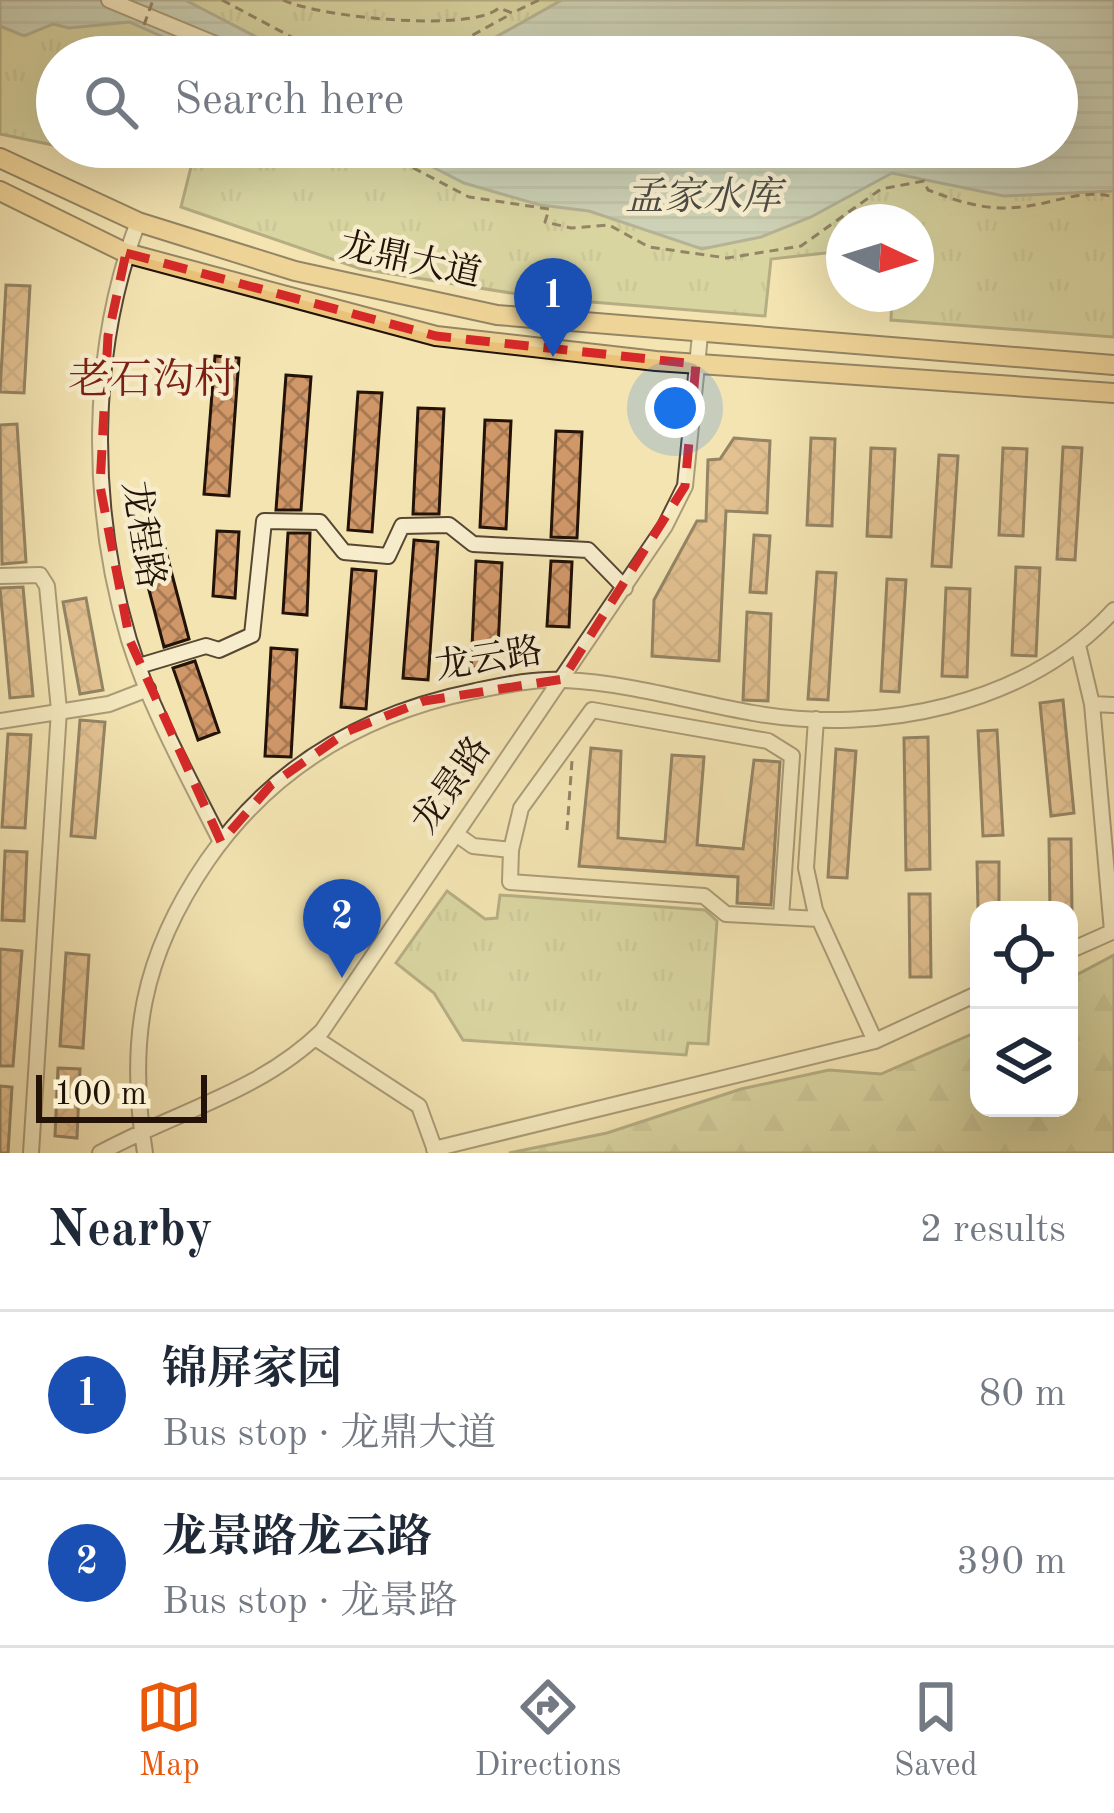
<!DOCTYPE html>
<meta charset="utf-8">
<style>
:root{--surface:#fff;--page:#f2f2f3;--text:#1f2937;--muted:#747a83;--line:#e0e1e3;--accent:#ea580c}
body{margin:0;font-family:"Old Standard TT","Noto Serif SC",serif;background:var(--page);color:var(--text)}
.controls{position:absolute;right:36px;bottom:36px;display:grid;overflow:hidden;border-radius:24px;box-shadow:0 12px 48px #0002}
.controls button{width:108px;height:108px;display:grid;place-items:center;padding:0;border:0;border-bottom:3px solid var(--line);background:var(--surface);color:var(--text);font:60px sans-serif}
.compass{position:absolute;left:826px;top:204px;width:108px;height:108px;border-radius:50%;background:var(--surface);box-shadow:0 12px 48px #0002;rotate:94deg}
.scale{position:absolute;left:36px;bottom:30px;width:171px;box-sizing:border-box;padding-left:12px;border:6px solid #221207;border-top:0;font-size:33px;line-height:42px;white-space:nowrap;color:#221207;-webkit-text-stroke:9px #f7edcd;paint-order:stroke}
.you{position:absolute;left:675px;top:408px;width:42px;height:42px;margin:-30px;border:9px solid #fff;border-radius:50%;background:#1a73e8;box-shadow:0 0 0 18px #1a73e833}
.badge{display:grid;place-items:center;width:78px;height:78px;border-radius:50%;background:var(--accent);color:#fff;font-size:39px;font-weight:700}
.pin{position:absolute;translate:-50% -99px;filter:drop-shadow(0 3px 6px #0008)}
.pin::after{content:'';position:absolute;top:63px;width:42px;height:36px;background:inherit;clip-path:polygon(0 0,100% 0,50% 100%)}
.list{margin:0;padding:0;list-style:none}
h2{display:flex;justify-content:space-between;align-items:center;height:156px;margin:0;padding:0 48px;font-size:51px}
h2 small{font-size:39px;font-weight:400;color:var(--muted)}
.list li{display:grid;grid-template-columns:78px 1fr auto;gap:36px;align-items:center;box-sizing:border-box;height:168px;padding:0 48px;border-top:3px solid var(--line)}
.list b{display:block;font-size:45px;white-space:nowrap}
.list p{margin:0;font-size:39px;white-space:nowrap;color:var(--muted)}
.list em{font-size:39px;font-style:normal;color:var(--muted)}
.icon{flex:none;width:66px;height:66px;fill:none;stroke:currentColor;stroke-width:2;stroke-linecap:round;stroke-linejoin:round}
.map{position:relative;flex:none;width:1114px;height:1153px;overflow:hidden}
.search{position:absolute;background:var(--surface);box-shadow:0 12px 48px #0002;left:36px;right:36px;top:36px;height:132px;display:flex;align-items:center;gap:30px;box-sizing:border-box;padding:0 42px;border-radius:66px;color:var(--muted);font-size:45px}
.sheet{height:492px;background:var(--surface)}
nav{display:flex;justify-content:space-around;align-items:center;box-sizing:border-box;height:168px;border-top:3px solid var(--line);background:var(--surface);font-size:33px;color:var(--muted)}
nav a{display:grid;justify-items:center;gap:6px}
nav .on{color:var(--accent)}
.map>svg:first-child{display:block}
.forest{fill:url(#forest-firs);stroke:#6e6b4a;stroke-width:3}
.park{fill:url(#park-tufts);stroke:#6e6b4a;stroke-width:3}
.water{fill:url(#water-rules);stroke:#6e7771;stroke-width:3}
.building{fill:url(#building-cross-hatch);stroke:#221207;stroke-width:3}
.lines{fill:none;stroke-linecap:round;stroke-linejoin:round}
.minor-casing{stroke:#564632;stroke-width:18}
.major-casing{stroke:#221207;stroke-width:22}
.path{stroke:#221207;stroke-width:3;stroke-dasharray:9 6;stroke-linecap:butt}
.minor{stroke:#f7edcd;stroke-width:14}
.major{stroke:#eac279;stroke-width:18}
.path-bridge{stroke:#221207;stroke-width:3;stroke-dasharray:9 6;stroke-linecap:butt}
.marked{fill:none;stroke:#d62828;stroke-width:9;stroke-dasharray:24 15;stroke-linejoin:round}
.labels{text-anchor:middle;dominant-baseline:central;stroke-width:9;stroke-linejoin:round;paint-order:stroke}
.street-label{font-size:36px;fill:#221207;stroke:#f7edcd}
.water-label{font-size:39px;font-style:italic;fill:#4e4d45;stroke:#f7edcd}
.quarter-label{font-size:42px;fill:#7a1f14;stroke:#f7edcd}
</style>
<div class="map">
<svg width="1114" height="1153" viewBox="0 0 1114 1153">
<defs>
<pattern id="forest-firs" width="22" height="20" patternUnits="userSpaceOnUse" patternTransform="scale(3)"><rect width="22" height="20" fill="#bac48d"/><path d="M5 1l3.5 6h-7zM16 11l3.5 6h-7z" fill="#a0a778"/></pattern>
<pattern id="park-tufts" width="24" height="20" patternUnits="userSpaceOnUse" patternTransform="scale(3)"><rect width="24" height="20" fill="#bac48d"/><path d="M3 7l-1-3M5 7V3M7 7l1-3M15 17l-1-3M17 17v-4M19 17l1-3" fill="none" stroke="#a0a778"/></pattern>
<pattern id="water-rules" width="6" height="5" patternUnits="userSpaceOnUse" patternTransform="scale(3)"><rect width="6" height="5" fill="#a1bbb8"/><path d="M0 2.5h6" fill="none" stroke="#8aa09d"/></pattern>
<pattern id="building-cross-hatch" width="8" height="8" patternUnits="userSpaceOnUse" patternTransform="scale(3)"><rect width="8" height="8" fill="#d09769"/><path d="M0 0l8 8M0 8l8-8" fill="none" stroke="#a87a54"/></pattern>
</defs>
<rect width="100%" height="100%" fill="#f3e4b2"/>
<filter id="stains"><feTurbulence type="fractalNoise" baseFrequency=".00167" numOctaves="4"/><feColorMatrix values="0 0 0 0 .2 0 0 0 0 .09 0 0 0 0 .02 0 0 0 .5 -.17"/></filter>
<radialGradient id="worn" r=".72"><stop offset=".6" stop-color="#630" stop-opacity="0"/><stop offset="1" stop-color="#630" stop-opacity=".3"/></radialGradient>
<path class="forest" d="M 1114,955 L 1114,1153 L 509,1153 L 607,1133 L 741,1089 L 829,1070 L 881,1074 L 979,1031 L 979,1108 L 1069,1108 L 1069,979 Z"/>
<path class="park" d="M 0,0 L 1114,0 L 1114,337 L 891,320 L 892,294 L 916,294 L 916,222 L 844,222 L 844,251 L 771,259 L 765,316 L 542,298 L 361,269 L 181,207 L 196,147 L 1057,147 L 1057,57 L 57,57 L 57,146 L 0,134 Z
M 447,891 L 485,919 L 497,918 L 500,895 L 705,910 L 717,921 L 708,1044 L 688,1043 L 686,1055 L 463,1040 L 434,993 L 396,963 Z"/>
<path class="water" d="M 0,0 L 185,0 L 295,57 L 209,57 L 129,22 L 69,28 L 53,24 L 24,36 L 0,26 Z
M 562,0 L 1114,0 L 1114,191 L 1004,196 L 892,173 L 811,217 L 761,237 L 702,249 L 589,211 L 540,205 L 464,183 L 394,147 L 1057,147 L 1057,57 L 460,57 Z"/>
<path class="building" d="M 6,285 L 30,286 L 24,393 L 0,392 Z
M 215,356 L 239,358 L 229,496 L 204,494 Z
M 286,375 L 311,377 L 301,510 L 276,510 Z
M 358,392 L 382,393 L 372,532 L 348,530 Z
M 418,408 L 444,409 L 439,514 L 413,514 Z
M 485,420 L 511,421 L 506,529 L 480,527 Z
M 17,424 L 26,562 L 2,564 L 0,425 Z
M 556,431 L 582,432 L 577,538 L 551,537 Z
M 734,438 L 770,441 L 767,513 L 726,511 L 719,661 L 652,656 L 654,600 L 697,521 L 706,521 L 708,460 L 720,459 Z
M 811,438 L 835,439 L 832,526 L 807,525 Z
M 1063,447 L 1082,448 L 1075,560 L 1057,559 Z
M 871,448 L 895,449 L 891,537 L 867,536 Z
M 1003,448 L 1027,449 L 1023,536 L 999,535 Z
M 939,455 L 958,456 L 951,567 L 932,566 Z
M 159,525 L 189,639 L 164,647 L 135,537 Z
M 217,531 L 239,532 L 235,598 L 213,596 Z
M 288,533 L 310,533 L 307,615 L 283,613 Z
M 754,535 L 770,536 L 766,593 L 750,592 Z
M 414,540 L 438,542 L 428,680 L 403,678 Z
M 476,561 L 502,563 L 497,670 L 471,668 Z
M 551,561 L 572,562 L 569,627 L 547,626 Z
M 1016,567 L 1040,568 L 1036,656 L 1012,655 Z
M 352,569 L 376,571 L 366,709 L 341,707 Z
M 817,572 L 836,573 L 828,700 L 808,699 Z
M 887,579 L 906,580 L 899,692 L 881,691 Z
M 23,587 L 33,696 L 10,698 L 0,588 Z
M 946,588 L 970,589 L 967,677 L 942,676 Z
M 86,598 L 103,690 L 80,694 L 63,602 Z
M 747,612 L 771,614 L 768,701 L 743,700 Z
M 271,648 L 297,650 L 291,757 L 265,756 Z
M 195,661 L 219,732 L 198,740 L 173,668 Z
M 1063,700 L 1074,813 L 1051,816 L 1040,703 Z
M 80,720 L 105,722 L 95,838 L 71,836 Z
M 997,730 L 1003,835 L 983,836 L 978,731 Z
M 8,734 L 31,735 L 25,828 L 2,827 Z
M 928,737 L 930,869 L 906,870 L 904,738 Z
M 591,748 L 621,751 L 618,838 L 665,842 L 672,755 L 704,757 L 697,845 L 743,849 L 754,760 L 780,762 L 771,905 L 737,903 L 738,877 L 579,866 Z
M 836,749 L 856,751 L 847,878 L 828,877 Z
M 1049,839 L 1071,839 L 1072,910 L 1050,910 Z
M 5,851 L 27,852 L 24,921 L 2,920 Z
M 977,862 L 999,862 L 999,910 L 978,910 Z
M 909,894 L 930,894 L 931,977 L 910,977 Z
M 0,949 L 22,951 L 13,1066 L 0,1066 Z
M 66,953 L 89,955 L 83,1048 L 60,1046 Z
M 58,1068 L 80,1069 L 77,1138 L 55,1136 Z
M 0,1086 L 12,1087 L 8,1153 L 0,1153 Z"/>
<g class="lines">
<g class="minor-casing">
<path id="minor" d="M 109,0 L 247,57
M 138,222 C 89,353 89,506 129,640 C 151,710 188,776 221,842
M 0,576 L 40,575 L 47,586 L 59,710 L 31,1153
M 1078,645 L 1092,704 L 1112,931
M 139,666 L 206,646 L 219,650 L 252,635 L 264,521 L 320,522 L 344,552 L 388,556 L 402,526 L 449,525 L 473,544 L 588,550 L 625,588
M 1092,704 L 1114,705
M 816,719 L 806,868 L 815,910 L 875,1041
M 0,721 L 109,704 L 148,689
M 456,834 L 473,846 L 511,850 L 510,882 L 704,896 L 726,914 L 819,919
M 511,850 L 521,808 L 592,710 L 768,741 L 792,756 L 781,917
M 1069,951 L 1114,931
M 315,1038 L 419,1106 L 436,1153
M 434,1149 L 875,1041 L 979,993
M 100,1153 C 175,1112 260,1092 322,1031 L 665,526 L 685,486 L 700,335
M 145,1153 C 127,1040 142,956 207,861 C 272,767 365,713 475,691 C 504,685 536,678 565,680 C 629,683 691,702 753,713 C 878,735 1026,706 1114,610"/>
</g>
<g class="major-casing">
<path id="major" d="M 0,158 L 138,222 L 295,271 L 497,315 L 1114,365
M 0,191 L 126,253 L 436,336 L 656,361 L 1114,393"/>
</g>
<path class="path" d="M 222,0 L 329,57
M 283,0 C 319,17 470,33 499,8 L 512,13 L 539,0
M 182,45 L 200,57
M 433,57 L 511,14
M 373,147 L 469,197 L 549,209 L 545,222 L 571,228 L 609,225 L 649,247 L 727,258 L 801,246 L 881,189 L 924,181 L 928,190 C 960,202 986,211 1021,207 C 1053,204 1082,188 1114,197
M 567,830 L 572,761"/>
<use href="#minor" class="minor"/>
<use href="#major" class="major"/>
<path class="path-bridge" d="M 144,25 L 153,0"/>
</g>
<path d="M0 0H1114V1153H0ZM 126,253 L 436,336 L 696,364 L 685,486 L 563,679 L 424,701 L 348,731 L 271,785 L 221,842 L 130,641 L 100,486 L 108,336 Z" fill="#f3e4b2" fill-opacity=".55" fill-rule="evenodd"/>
<path class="marked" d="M 126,253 L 436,336 L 696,364 L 685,486 L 563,679 L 424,701 L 348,731 L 271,785 L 221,842 L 130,641 L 100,486 L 108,336 Z"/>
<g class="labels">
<g class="street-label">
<text transform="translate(410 262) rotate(12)">龙鼎大道</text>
<text transform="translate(141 535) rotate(81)">龙程路</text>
<text transform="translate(489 661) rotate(-9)">龙云路</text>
<text transform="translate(453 786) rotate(-55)">龙景路</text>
</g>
<g class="water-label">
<text x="703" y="198">孟家水库</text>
</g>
<g class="quarter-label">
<text x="152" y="382">老石沟村</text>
</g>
</g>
<rect width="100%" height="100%" filter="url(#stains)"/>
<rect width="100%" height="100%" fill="url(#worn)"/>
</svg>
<div class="controls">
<button><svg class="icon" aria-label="locate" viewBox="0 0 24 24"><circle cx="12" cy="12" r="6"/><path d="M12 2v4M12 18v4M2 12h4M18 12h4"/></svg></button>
<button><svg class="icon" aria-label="layers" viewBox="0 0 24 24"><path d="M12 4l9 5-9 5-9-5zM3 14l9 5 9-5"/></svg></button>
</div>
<svg class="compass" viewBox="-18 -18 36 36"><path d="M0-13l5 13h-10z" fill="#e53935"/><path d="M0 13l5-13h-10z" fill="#747a83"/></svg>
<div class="scale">100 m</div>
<div class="you"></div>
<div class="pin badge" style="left:553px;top:357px;background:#1a4fb4">1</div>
<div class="pin badge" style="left:342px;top:978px;background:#1a4fb4">2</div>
<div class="search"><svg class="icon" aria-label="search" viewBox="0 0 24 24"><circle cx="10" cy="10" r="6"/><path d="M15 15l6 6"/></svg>Search here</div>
</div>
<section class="sheet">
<h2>Nearby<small>2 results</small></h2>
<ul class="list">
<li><span class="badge" style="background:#1a4fb4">1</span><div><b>锦屏家园</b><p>Bus stop · 龙鼎大道</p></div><em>80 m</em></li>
<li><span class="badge" style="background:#1a4fb4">2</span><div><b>龙景路龙云路</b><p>Bus stop · 龙景路</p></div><em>390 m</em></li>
</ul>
</section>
<nav>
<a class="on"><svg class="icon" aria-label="map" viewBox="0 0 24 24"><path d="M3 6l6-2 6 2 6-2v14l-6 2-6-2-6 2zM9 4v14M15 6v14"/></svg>Map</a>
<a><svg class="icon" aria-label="directions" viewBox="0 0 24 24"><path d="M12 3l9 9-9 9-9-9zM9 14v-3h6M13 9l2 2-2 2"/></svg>Directions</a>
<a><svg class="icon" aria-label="saved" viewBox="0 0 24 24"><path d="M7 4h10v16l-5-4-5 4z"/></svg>Saved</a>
</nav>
